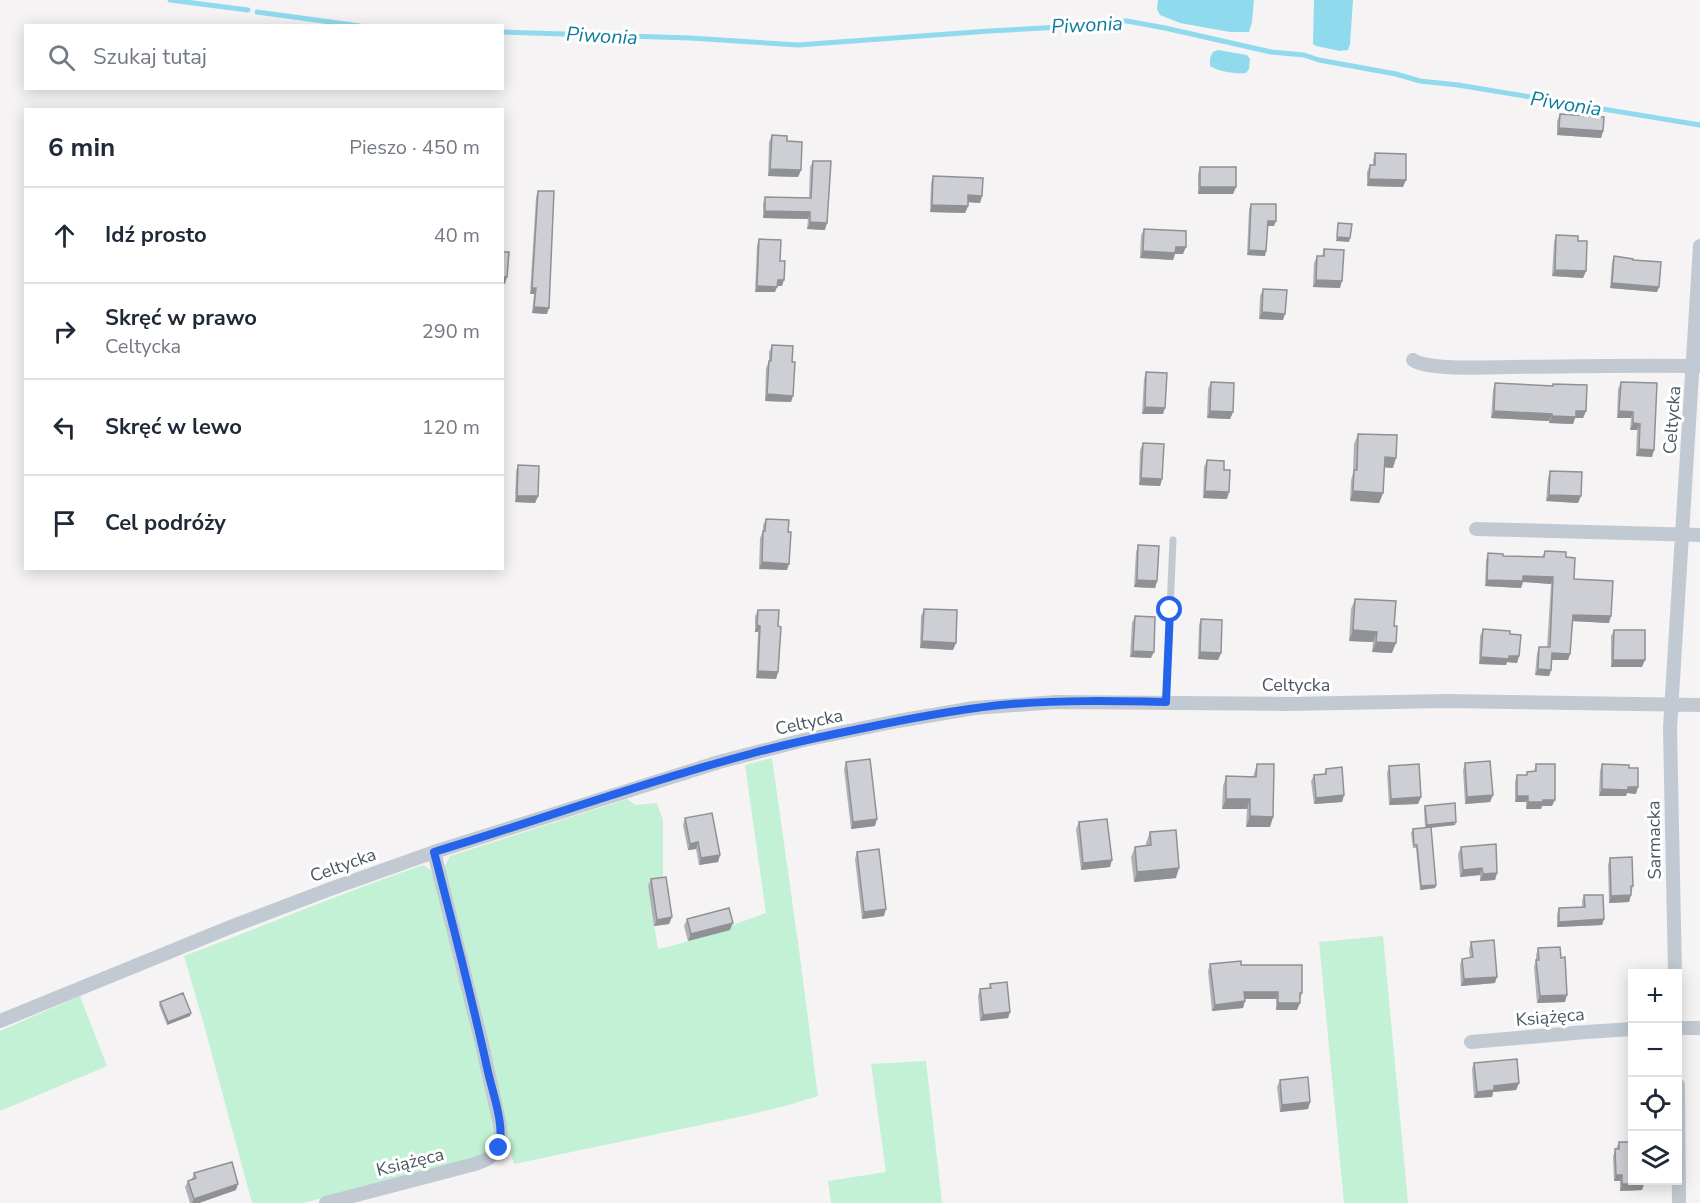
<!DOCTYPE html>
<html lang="pl">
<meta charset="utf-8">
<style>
:root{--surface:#fff;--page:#f2f2f3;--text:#1f2937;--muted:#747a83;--line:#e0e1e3}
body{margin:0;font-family:"Nunito Sans",sans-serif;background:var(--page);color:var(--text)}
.controls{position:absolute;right:18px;bottom:18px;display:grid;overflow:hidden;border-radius:0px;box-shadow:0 3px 15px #0003}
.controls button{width:54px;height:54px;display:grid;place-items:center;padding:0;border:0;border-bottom:2px solid var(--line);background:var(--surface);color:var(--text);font:30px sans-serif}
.stop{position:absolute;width:18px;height:18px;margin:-14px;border:4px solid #2563eb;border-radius:50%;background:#fff}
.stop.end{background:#2563eb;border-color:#fff;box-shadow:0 2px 6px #0008}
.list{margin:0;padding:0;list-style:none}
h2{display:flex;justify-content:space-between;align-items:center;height:78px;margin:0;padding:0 24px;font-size:26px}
h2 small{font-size:20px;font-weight:400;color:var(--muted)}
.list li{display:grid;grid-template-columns:39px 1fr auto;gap:18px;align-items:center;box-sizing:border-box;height:96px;padding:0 24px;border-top:2px solid var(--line)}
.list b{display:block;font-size:22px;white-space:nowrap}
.list p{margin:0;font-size:20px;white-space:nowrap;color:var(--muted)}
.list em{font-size:20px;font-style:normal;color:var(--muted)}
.icon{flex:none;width:33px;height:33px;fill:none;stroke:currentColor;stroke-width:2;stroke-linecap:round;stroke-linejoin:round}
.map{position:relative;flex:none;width:1700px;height:1203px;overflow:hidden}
.search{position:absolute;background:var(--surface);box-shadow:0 3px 15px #0003;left:24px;top:24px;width:480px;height:66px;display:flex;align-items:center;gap:15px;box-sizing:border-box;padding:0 21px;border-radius:0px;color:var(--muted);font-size:22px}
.panel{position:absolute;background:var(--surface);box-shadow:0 3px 15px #0003;left:24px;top:108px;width:480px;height:462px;border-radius:0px}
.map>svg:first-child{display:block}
.green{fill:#c3f1d5}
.water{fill:#90daee}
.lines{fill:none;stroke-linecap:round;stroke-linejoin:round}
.stream{stroke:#90daee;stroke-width:5}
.service{stroke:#c1cad2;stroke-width:7}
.minor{stroke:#c1cad2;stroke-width:14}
.wall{fill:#b0b2b7}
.shaded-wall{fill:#909195}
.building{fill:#cdcfd5;stroke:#909195;stroke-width:1.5}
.route{stroke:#2563eb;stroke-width:8}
.labels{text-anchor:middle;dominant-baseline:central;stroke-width:6;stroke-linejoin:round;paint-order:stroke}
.street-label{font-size:18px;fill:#4a5661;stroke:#fff}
.water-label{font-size:20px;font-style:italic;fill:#0c7c9b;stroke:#fff}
</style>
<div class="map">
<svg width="1700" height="1203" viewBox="0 0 1700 1203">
<rect width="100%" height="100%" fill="#f5f3f3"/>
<path class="green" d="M 772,758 L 800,957 L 818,1096 L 785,1106 L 748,1115 L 514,1164 C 508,1147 507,1130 503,1113 L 445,874 L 445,866 L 450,856 L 627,799 L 636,805 L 657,803 L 663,820 L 663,884 L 648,887 L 658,949 C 694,942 730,925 766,913 L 745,765 Z
M 423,865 L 431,870 L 437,886 L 457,963 L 495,1133 C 494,1146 489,1151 478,1157 L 303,1203 L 252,1203 L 204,1025 L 184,956 C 264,926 342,893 423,865 Z
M 1383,936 L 1408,1203 L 1344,1203 L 1319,942 Z
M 80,996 L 107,1066 L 0,1111 L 0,1031 Z
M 926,1061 L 942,1203 L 831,1203 L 828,1181 L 886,1172 L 871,1064 Z"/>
<path class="water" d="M 1158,0 L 1254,0 L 1252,22 L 1249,32 L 1230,32 L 1180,23 L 1160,15 L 1157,9 Z
M 1314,0 L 1353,0 L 1350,44 L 1348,50 L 1340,51 L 1316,46 L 1313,44 Z
M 1218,50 L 1247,55 L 1250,59 L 1249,69 L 1246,73 C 1235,74 1220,72 1210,66 L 1210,58 L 1213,52 Z"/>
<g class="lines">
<path class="stream" d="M 170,0 L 248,10
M 257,12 L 360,26
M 502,32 L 690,38 L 798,45 L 989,31 L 1079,26 L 1110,21 L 1127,21 L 1165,28 L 1271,52 L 1304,55 L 1319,60 L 1396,74 L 1420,81 L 1458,85 L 1700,125"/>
<path class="service" d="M 1166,702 L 1173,540"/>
<path class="minor" d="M 1413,360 C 1429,371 1491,367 1512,367 C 1575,366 1638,365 1700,366
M 1476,529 L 1700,535
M 1675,974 L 1670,728 L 1700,246
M 0,1021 L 233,926 L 333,888 L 434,852 L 719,762 L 804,740 L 898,721 L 974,708 L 1056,702 L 1287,704 L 1446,701 L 1700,705
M 1678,1028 L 1700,1028
M 1471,1042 L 1586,1032 L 1632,1029
M 1678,1085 L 1679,1203
M 326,1203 L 475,1164 C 497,1157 503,1148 500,1125 L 481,1040 L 434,852"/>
</g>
<path class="wall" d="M 1560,114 L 1603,131 L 1601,138 L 1557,135 L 1557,121 Z
M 772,135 L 787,141 L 801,170 L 798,177 L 768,176 L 769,142 Z
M 1375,153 L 1403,187 L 1367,186 L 1367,172 L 1370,165 L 1373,165 L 1373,160 Z
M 813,161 L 825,230 L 807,229 L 808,219 L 763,218 L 763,203 L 765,197 L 809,198 L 810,167 Z
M 1200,167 L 1236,187 L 1233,194 L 1198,194 L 1198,174 Z
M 933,176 L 982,196 L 980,203 L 968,202 L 968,206 L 965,213 L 930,212 L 931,183 Z
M 538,191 L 547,314 L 532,313 L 534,294 L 530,294 L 536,197 Z
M 1251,204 L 1274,226 L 1268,226 L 1265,256 L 1247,255 L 1249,209 Z
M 1144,229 L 1183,254 L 1175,254 L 1173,260 L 1140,258 L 1141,235 Z
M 1556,235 L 1578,241 L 1586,271 L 1583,278 L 1552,276 L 1554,242 Z
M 759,239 L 780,261 L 782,286 L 777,286 L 775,292 L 755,292 L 757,245 Z
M 1324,249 L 1340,288 L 1313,287 L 1314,263 L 1317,256 L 1322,256 Z
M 1614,256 L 1633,260 L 1659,287 L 1657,292 L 1610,288 L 1612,262 Z
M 1263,289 L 1283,320 L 1259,319 L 1260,296 Z
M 772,345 L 791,402 L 765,401 L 766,368 L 769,361 L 769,352 Z
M 1146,372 L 1163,414 L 1142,414 L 1144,379 Z
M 1211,382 L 1233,412 L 1230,419 L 1207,418 L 1208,389 Z
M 1621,382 L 1657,383 L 1652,457 L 1636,456 L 1637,430 L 1630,430 L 1631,418 L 1617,418 L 1618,389 Z
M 1495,383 L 1586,411 L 1583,418 L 1575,418 L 1573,424 L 1549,423 L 1549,421 L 1491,418 L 1493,390 Z
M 1358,434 L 1393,468 L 1384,467 L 1383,493 L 1379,503 L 1350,501 L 1351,480 L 1353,473 L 1354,444 Z
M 1143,443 L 1162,479 L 1160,486 L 1139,485 L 1140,450 Z
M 1207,460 L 1224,470 L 1227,499 L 1203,498 L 1204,467 Z
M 518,465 L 538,496 L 535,503 L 515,502 L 516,471 Z
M 1550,471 L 1578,503 L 1546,501 L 1548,478 Z
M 766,519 L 787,570 L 759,569 L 760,538 L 763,531 L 763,525 Z
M 1138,545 L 1157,581 L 1155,588 L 1134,587 L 1136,552 Z
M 1545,551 L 1566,557 L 1574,579 L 1609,623 L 1572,621 L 1570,654 L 1568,660 L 1552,660 L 1551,670 L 1549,676 L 1535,675 L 1537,653 L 1539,647 L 1547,647 L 1551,584 L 1523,582 L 1521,588 L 1485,586 L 1486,560 L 1488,553 L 1503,556 L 1542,557 Z
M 1355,599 L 1392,653 L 1372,652 L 1373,642 L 1349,641 L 1351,609 Z
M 924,609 L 953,650 L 920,648 L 921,616 Z
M 758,610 L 778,626 L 778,672 L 776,679 L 756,678 L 758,632 L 755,632 L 755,616 Z
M 1135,616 L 1151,658 L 1130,657 L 1132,623 Z
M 1201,619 L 1221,653 L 1218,660 L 1198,659 L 1199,625 Z
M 1483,629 L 1510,634 L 1519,656 L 1517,663 L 1507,662 L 1506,665 L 1479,664 L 1480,636 Z
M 1614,630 L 1642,667 L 1611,667 L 1611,636 Z
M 846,762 L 875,826 L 851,829 L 844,769 Z
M 1465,763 L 1493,795 L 1490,802 L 1465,804 L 1463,770 Z
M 1257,764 L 1273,817 L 1270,827 L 1246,827 L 1247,809 L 1222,809 L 1223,786 L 1226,776 L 1253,777 Z
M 1536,764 L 1552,806 L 1542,806 L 1541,809 L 1526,809 L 1526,802 L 1515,802 L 1515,782 L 1517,775 L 1526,775 L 1527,772 L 1534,771 Z
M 1602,764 L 1629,768 L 1636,794 L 1627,793 L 1626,796 L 1599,796 L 1600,771 Z
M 1389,766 L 1421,797 L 1418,804 L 1389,805 L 1387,773 Z
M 1326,769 L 1344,795 L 1342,802 L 1314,804 L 1311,781 L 1314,775 L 1324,774 Z
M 1425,806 L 1455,825 L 1431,828 L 1436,885 L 1435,888 L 1420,890 L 1416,848 L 1413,848 L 1411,833 L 1413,829 L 1425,828 L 1424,809 Z
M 685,818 L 720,855 L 718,862 L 699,865 L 696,849 L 688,850 L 683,825 Z
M 1079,822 L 1110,867 L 1081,870 L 1076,829 Z
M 1150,832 L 1176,878 L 1134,882 L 1131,857 L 1135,847 L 1146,846 L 1146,843 Z
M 1461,847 L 1497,873 L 1495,880 L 1480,881 L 1480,875 L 1460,877 L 1458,854 Z
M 857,852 L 884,916 L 862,919 L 855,859 Z
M 1610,858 L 1633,886 L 1629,902 L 1609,903 L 1608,865 Z
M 651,879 L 672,917 L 669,924 L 654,926 L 648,886 Z
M 1584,895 L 1604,919 L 1602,925 L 1557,927 L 1557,914 L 1559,908 L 1582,907 L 1582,901 Z
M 687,919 L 730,930 L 688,941 L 684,926 Z
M 1471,942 L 1495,983 L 1461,986 L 1460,965 L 1462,959 L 1470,958 L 1469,949 Z
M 1538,948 L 1565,1002 L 1537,1003 L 1534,967 L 1536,960 L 1536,955 Z
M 1210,964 L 1241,965 L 1302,993 L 1297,1010 L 1276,1010 L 1276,999 L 1245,999 L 1243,1008 L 1212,1011 L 1208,971 Z
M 990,984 L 1010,1012 L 1008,1018 L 980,1021 L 978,996 L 980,989 L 989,988 Z
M 160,1002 L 190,1016 L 167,1025 L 159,1005 Z
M 1474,1063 L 1519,1083 L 1516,1090 L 1493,1092 L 1492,1097 L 1474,1098 L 1472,1069 Z
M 1280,1080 L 1310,1102 L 1308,1109 L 1280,1112 L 1277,1087 Z
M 1619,1142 L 1642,1190 L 1620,1191 L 1620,1181 L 1614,1181 L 1613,1156 Z
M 194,1173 L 236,1190 L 199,1203 L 190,1203 L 185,1187 L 188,1181 L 192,1179 Z"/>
<path class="shaded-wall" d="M 1559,128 L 1603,131 L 1601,138 L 1557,135 Z
M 770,169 L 801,170 L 798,177 L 768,176 Z
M 1369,179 L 1406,180 L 1403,187 L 1367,186 Z
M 1200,187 L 1236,187 L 1233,194 L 1198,194 Z
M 968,195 L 982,196 L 980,203 L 966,202 Z
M 932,205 L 968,206 L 965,213 L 930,212 Z
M 765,211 L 810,212 L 808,219 L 763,218 Z
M 1268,221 L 1276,221 L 1274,226 L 1266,226 Z
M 810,222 L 827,223 L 825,230 L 807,229 Z
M 1337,237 L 1350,238 L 1349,242 L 1336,241 Z
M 1176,247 L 1186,247 L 1183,254 L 1175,254 L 1173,260 L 1140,258 L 1143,251 Z
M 1249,250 L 1266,251 L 1265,256 L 1247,255 Z
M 1555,270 L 1586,271 L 1583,278 L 1552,276 Z
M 502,277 L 507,277 L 505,284 L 502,284 Z
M 778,280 L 784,280 L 782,286 L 775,286 Z
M 1316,280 L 1342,281 L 1340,288 L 1313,287 Z
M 1612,283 L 1659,287 L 1657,292 L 1610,288 Z
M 757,286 L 777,287 L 775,292 L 755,292 Z
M 532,288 L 536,288 L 534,294 L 530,294 Z
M 534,307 L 549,308 L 547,314 L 532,313 Z
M 1262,312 L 1285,314 L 1283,320 L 1259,319 Z
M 767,394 L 793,396 L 791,402 L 765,401 Z
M 1145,407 L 1165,408 L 1163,414 L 1142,414 Z
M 1210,411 L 1233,412 L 1230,419 L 1207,418 Z
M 1494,411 L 1552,414 L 1549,421 L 1491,418 Z
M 1576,411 L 1586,411 L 1583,418 L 1575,418 L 1573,424 L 1549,423 L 1552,416 Z
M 1619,411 L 1633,412 L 1631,418 L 1617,418 Z
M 1633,423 L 1640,424 L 1637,430 L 1630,430 Z
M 1639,449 L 1654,450 L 1652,457 L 1636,456 Z
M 1385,457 L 1396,458 L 1393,468 L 1381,467 Z
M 1141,478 L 1162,479 L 1160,486 L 1139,485 Z
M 1205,491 L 1229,492 L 1227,499 L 1203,498 Z
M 1353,491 L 1383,493 L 1379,503 L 1350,501 Z
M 1549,495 L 1581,496 L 1578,503 L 1546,501 Z
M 517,496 L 538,496 L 535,503 L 515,502 Z
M 762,562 L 789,564 L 787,570 L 759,569 Z
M 1523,576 L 1553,577 L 1551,584 L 1523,582 L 1521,588 L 1485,586 L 1487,580 Z
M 1137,580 L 1157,581 L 1155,588 L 1134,587 Z
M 1573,615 L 1611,616 L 1609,623 L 1571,621 Z
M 757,625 L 760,626 L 758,632 L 755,632 Z
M 1353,630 L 1377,632 L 1373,642 L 1349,641 Z
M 922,641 L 956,643 L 953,650 L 920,648 Z
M 1376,642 L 1396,643 L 1392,653 L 1372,652 Z
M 1133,651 L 1154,652 L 1151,658 L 1130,657 Z
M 1200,652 L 1221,653 L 1218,660 L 1198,659 Z
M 1552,653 L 1570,654 L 1568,660 L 1549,660 Z
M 1509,656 L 1519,656 L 1517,663 L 1507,662 L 1506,665 L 1479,664 L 1481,657 Z
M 1613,660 L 1645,660 L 1642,667 L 1611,667 Z
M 1538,669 L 1551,670 L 1549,676 L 1535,675 Z
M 758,671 L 778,672 L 776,679 L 756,678 Z
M 1628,787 L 1638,787 L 1636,794 L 1627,793 L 1626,796 L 1599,796 L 1602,789 Z
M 1344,795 L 1342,802 L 1314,804 L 1316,798 Z
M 1493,795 L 1490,802 L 1465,804 L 1467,797 Z
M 1517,796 L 1528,796 L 1526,802 L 1515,802 Z
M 1421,797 L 1418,804 L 1389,805 L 1391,799 Z
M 1226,799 L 1250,799 L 1247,809 L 1222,809 Z
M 1543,800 L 1555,800 L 1552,806 L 1542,806 L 1541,809 L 1526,809 L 1528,802 Z
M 1250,816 L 1273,817 L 1270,827 L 1246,827 Z
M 877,819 L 875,826 L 851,829 L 853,822 Z
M 1456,822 L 1455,825 L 1425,828 L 1427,825 Z
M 698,842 L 696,849 L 688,850 L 690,844 Z
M 720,855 L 718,862 L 699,865 L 701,858 Z
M 1112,860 L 1110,867 L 1081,870 L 1083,863 Z
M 1179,868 L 1176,878 L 1134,882 L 1137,872 Z
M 1482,868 L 1480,875 L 1460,877 L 1463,870 Z
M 1497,873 L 1495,880 L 1480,881 L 1483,874 Z
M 1436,885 L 1435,888 L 1420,890 L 1421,886 Z
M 1631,895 L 1629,902 L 1609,903 L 1611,896 Z
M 886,909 L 884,916 L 862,919 L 864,912 Z
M 672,917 L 669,924 L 654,926 L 657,920 Z
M 1604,919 L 1602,925 L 1557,927 L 1559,922 Z
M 733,923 L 730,930 L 688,941 L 691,934 Z
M 1497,977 L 1495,983 L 1461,986 L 1464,979 Z
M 1244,992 L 1278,992 L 1276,999 L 1242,999 Z
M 1567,995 L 1565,1002 L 1537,1003 L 1540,996 Z
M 1245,1001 L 1243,1008 L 1212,1011 L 1215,1005 Z
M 1278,1003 L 1300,1003 L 1297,1010 L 1276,1010 Z
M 1010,1012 L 1008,1018 L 980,1021 L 983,1015 Z
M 191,1013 L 190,1016 L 167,1025 L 168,1022 Z
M 1519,1083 L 1516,1090 L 1493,1092 L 1492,1097 L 1474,1098 L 1477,1092 L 1494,1086 Z
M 1310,1102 L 1308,1109 L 1280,1112 L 1282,1105 Z
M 1616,1175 L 1622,1175 L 1620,1181 L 1614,1181 Z
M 238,1184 L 236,1190 L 199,1203 L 192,1203 L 194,1199 Z
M 1622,1184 L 1644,1184 L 1642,1190 L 1620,1191 Z"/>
<path class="building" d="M 1560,114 L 1604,117 L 1603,131 L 1559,128 Z
M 772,135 L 787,136 L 787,141 L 802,142 L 801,170 L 770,169 Z
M 1375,153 L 1406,154 L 1406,180 L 1369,179 L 1370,165 L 1375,165 Z
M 813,161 L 831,161 L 827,223 L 810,222 L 810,212 L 765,211 L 765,197 L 811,198 Z
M 1200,167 L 1236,167 L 1236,187 L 1200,187 Z
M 933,176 L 983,178 L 982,196 L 968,195 L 968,206 L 932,205 Z
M 538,191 L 554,191 L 549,308 L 534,307 L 536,288 L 532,288 Z
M 1251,204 L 1276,204 L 1276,221 L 1268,221 L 1266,251 L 1249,250 Z
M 1338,223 L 1352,224 L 1350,238 L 1337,237 Z
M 1144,229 L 1186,231 L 1186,247 L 1176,247 L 1175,253 L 1143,251 Z
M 1556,235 L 1578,236 L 1578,241 L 1587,241 L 1586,271 L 1555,270 Z
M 759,239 L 781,240 L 780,261 L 785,261 L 784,280 L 778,280 L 777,287 L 757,286 Z
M 1324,249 L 1344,250 L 1342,281 L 1316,280 L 1317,256 L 1324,256 Z
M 502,252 L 509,252 L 507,277 L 502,277 Z
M 1614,256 L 1633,259 L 1633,260 L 1661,262 L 1659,287 L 1612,283 Z
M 1263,289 L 1287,290 L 1285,314 L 1262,312 Z
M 772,345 L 793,346 L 792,362 L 795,362 L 793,396 L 767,394 L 769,361 L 771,361 Z
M 1146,372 L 1167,373 L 1165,408 L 1145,407 Z
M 1211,382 L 1234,383 L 1233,412 L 1210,411 Z
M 1621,382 L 1657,383 L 1654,450 L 1639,449 L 1640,424 L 1633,423 L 1633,412 L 1619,411 Z
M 1495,383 L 1553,386 L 1553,384 L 1587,385 L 1586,411 L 1576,411 L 1576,417 L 1552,416 L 1552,414 L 1494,411 Z
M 1358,434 L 1397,435 L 1396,458 L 1385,457 L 1383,493 L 1353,491 L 1354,470 L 1357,470 Z
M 1143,443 L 1164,444 L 1162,479 L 1141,478 Z
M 1207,460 L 1224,461 L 1224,470 L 1230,470 L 1229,492 L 1205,491 Z
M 518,465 L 539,466 L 538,496 L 517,496 Z
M 1550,471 L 1582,472 L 1581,496 L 1549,495 Z
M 766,519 L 789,520 L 788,532 L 791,532 L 789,564 L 762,562 L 763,531 L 765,531 Z
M 1138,545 L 1159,546 L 1157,581 L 1137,580 Z
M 1545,551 L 1566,552 L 1566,557 L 1575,558 L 1574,579 L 1613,581 L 1611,616 L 1573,615 L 1570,654 L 1552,653 L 1551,670 L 1538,669 L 1539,647 L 1550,647 L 1553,577 L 1523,576 L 1523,581 L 1487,580 L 1488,553 L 1503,554 L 1503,556 L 1544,557 Z
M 1355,599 L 1396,601 L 1394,626 L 1397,626 L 1396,643 L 1376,642 L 1377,632 L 1353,630 Z
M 924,609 L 957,610 L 956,643 L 922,641 Z
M 758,610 L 779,610 L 778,626 L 781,627 L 778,672 L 758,671 L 760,626 L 757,625 Z
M 1135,616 L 1155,617 L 1154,652 L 1133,651 Z
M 1201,619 L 1222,620 L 1221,653 L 1200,652 Z
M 1483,629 L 1510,631 L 1510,634 L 1521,635 L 1519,656 L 1509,656 L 1509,659 L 1481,657 Z
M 1614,630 L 1645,630 L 1645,660 L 1613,660 Z
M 870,759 L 877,819 L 853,822 L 846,762 Z
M 1490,761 L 1493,795 L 1467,797 L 1465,763 Z
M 1257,764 L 1274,764 L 1273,817 L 1250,816 L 1250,799 L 1226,799 L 1226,776 L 1256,777 Z
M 1419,764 L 1421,797 L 1391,799 L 1389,766 Z
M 1536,764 L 1555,764 L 1555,800 L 1543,800 L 1543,802 L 1528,802 L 1528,796 L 1517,796 L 1517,775 L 1527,775 L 1527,772 L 1536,771 Z
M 1602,764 L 1629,765 L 1629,768 L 1638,768 L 1638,787 L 1628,787 L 1628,790 L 1602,789 Z
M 1342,767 L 1344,795 L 1316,798 L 1314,775 L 1326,774 L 1326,769 Z
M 1455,803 L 1456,822 L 1427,825 L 1425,806 Z
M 712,813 L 720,855 L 701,858 L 698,842 L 690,844 L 685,818 Z
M 1107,819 L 1112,860 L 1083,863 L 1079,822 Z
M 1431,827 L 1436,885 L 1421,886 L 1417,845 L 1414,845 L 1413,829 Z
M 1176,830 L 1179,868 L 1137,872 L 1135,847 L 1151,845 L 1150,832 Z
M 1496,844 L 1497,873 L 1483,874 L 1482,868 L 1463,870 L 1461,847 Z
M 879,849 L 886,909 L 864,912 L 857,852 Z
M 1632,857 L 1633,886 L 1631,886 L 1631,895 L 1611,896 L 1610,858 Z
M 666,877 L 672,917 L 657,920 L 651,879 Z
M 1584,895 L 1603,895 L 1604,919 L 1559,922 L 1559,908 L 1585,907 Z
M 729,908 L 733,923 L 691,934 L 687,919 Z
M 1494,940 L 1497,977 L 1464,979 L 1462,959 L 1473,957 L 1471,942 Z
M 1560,947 L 1561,958 L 1565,957 L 1567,995 L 1540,996 L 1536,960 L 1539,960 L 1538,948 Z
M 1241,961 L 1241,965 L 1302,965 L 1302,993 L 1300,993 L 1300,1003 L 1278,1003 L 1278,992 L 1244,992 L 1245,1001 L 1215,1005 L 1210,964 Z
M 1007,982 L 1010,1012 L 983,1015 L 980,989 L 991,988 L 990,984 Z
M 183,993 L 191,1013 L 168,1022 L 160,1002 Z
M 1517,1059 L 1519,1083 L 1494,1086 L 1494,1090 L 1477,1092 L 1474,1063 Z
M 1308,1077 L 1310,1102 L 1282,1105 L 1280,1080 Z
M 1619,1142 L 1632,1142 L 1632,1180 L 1644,1180 L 1644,1184 L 1622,1184 L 1622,1175 L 1616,1175 L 1615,1149 L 1619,1149 Z
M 232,1162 L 238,1184 L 194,1199 L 188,1181 L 196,1178 L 194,1173 Z"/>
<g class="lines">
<path class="route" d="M 499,1148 C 505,1126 493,1094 488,1072 C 472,998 453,925 434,852 C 540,820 643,782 750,754 C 789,743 829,735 869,727 C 917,717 964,708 1012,704 C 1064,700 1115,701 1166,702 L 1170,610"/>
</g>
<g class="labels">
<g class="street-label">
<text transform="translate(1672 420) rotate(-86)">Celtycka</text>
<text x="1296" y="685">Celtycka</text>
<text transform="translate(809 722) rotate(-12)">Celtycka</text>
<text transform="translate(1654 840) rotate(-91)">Sarmacka</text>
<text transform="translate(343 865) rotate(-20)">Celtycka</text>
<text transform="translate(1550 1017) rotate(-5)">Książęca</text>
<text transform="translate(410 1162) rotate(-14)">Książęca</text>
</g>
<g class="water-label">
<text transform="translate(1087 25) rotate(-3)">Piwonia</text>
<text transform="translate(602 36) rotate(3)">Piwonia</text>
<text transform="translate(1566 104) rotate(9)">Piwonia</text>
</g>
</g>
</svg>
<div class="controls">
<button>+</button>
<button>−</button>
<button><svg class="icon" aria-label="locate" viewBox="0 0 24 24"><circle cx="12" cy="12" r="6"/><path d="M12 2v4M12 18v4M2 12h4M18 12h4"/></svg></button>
<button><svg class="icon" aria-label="layers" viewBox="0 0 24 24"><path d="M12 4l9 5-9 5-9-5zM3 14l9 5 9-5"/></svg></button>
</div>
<div class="stop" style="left:1170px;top:610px"></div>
<div class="stop end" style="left:499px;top:1148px"></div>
<div class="search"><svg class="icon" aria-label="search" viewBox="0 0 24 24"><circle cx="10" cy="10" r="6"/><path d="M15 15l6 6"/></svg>Szukaj tutaj</div>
<section class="panel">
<h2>6 min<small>Pieszo · 450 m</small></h2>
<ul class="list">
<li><svg class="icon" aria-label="ahead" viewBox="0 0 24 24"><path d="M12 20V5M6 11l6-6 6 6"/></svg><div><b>Idź prosto</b></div><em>40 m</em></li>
<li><svg class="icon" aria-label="right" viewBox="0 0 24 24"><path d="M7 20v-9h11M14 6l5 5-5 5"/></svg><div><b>Skręć w prawo</b><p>Celtycka</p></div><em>290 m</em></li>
<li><svg class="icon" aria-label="left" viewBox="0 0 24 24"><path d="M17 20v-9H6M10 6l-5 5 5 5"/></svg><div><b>Skręć w lewo</b></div><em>120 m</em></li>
<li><svg class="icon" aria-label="arrive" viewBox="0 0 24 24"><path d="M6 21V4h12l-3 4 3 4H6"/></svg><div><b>Cel podróży</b></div></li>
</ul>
</section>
</div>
